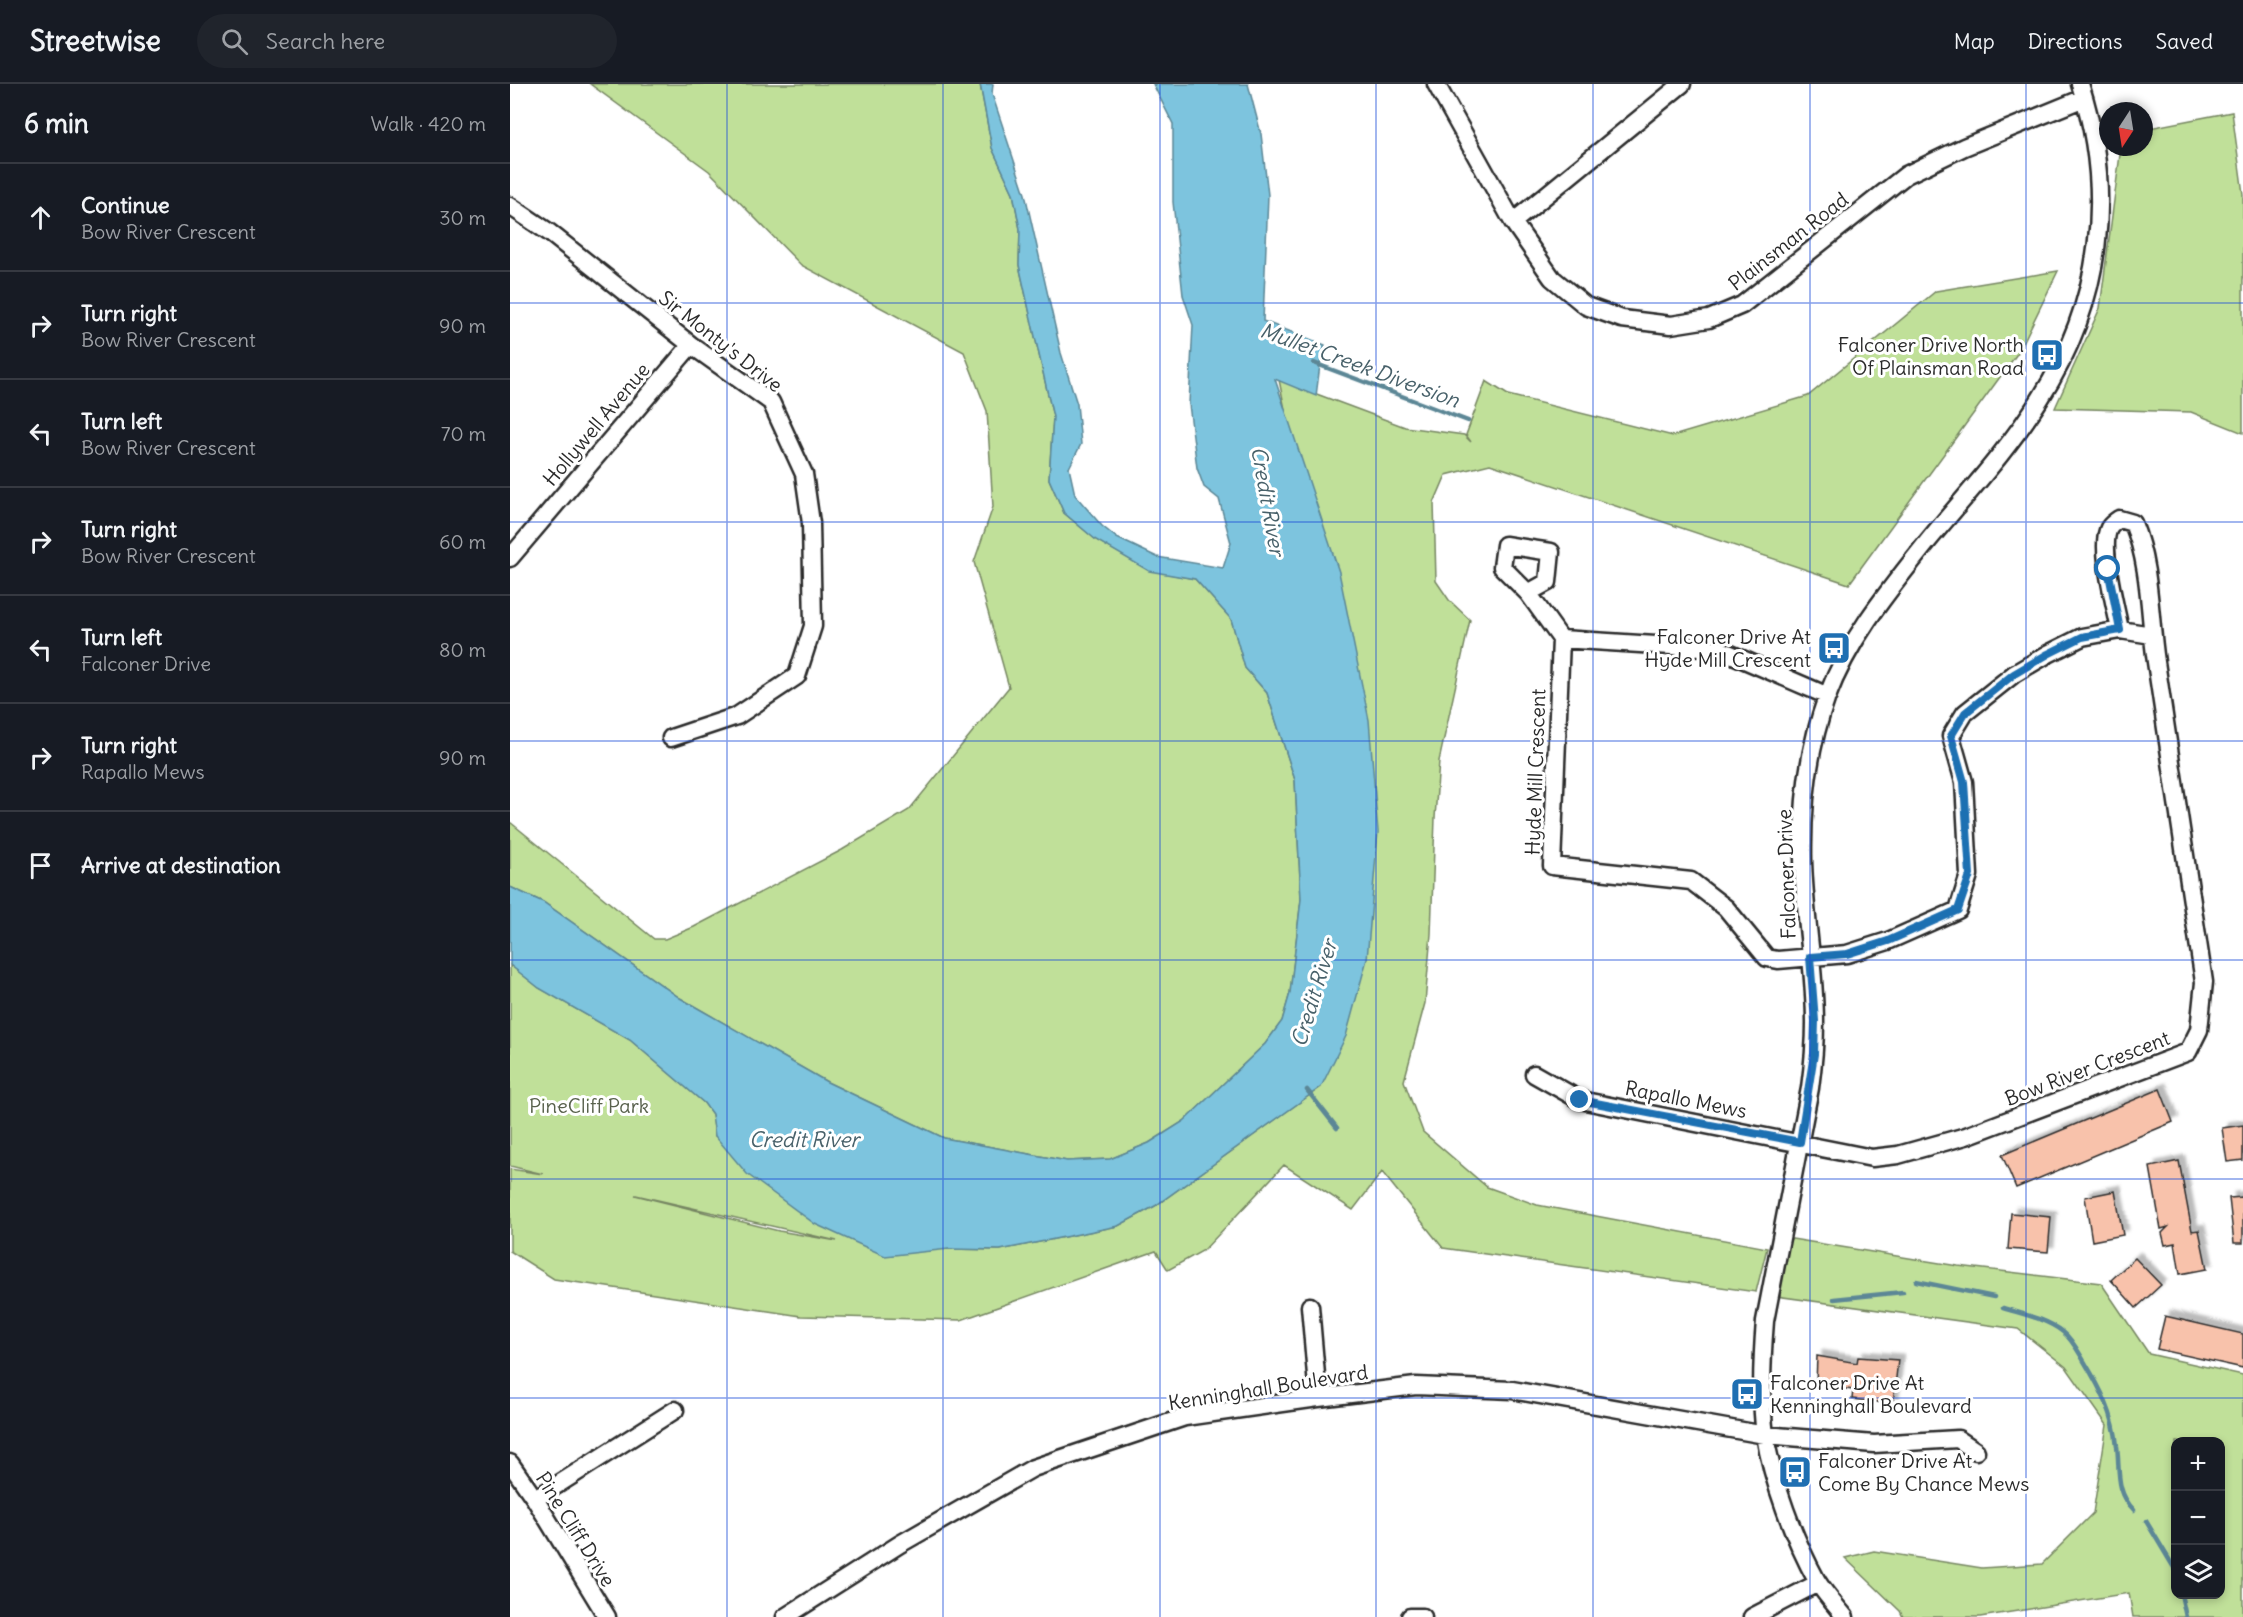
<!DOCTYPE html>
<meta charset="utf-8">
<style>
:root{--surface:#171b24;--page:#20242c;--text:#f1f3f6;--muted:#9ea1a6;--line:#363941}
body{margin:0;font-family:Delius,sans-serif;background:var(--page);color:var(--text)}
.controls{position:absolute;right:18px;bottom:18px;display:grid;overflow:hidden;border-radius:12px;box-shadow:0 3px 9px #0003}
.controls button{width:54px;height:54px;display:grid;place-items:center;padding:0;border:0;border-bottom:2px solid var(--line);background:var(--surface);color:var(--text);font:30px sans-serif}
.compass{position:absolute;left:1589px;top:18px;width:54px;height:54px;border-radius:50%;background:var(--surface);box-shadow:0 3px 9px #0003;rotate:192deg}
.stop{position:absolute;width:18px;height:18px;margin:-14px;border:4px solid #1f6fb2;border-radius:50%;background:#fff}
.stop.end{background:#1f6fb2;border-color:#fff;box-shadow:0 2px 6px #0008}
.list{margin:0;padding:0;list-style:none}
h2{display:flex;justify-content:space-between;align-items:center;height:78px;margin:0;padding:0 24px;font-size:26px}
h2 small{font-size:20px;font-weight:400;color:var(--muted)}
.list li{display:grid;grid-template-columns:39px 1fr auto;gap:18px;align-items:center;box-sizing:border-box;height:108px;padding:0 24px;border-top:2px solid var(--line)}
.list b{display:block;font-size:22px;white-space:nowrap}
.list p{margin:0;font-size:20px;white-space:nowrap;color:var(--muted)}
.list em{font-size:20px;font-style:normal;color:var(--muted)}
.icon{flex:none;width:33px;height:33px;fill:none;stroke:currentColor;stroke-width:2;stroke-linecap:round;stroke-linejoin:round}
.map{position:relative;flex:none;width:1733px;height:1533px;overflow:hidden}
header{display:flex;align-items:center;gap:36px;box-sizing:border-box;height:84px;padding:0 30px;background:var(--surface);border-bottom:2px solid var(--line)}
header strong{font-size:28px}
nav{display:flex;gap:33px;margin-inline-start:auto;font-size:21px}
.search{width:420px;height:54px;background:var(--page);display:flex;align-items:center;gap:15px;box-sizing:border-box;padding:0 21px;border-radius:33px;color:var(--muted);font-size:22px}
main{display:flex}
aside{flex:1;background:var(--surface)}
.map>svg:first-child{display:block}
.green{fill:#c0e099;stroke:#768662;stroke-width:1.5;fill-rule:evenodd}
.water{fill:#7dc4de;stroke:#5c8796;stroke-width:1.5}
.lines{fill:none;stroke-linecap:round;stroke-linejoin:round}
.stream{stroke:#5c8796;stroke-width:4.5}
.building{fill:#f8c2ab;stroke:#2b2b2b;stroke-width:1.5;filter:url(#shadow)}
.street-casing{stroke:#2b2b2b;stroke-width:21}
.street{stroke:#fff;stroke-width:16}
.route{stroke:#1f6fb2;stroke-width:8}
.grid{fill:none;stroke:#1d4ed8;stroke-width:1.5;stroke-opacity:0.55}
.labels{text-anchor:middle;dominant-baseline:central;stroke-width:6;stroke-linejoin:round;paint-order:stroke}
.street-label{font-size:20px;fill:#2b2b2b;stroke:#fff}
.poi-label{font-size:20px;fill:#2b2b2b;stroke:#fff;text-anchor:end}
.park-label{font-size:20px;fill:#58614c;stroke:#fff}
.water-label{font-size:21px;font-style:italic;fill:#48616a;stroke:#fff}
</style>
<header>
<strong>Streetwise</strong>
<div class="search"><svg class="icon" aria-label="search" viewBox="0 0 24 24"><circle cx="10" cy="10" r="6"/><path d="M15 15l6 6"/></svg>Search here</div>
<nav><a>Map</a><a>Directions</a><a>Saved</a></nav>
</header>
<main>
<aside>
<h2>6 min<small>Walk · 420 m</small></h2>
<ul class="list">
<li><svg class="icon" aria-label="ahead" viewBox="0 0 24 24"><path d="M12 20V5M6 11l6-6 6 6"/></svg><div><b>Continue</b><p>Bow River Crescent</p></div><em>30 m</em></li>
<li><svg class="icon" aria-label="right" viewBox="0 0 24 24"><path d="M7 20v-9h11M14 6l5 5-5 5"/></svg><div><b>Turn right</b><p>Bow River Crescent</p></div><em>90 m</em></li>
<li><svg class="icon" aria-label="left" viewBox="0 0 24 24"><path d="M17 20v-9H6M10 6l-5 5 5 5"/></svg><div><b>Turn left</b><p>Bow River Crescent</p></div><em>70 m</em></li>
<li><svg class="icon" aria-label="right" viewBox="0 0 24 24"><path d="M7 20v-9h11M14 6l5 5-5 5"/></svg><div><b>Turn right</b><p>Bow River Crescent</p></div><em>60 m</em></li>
<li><svg class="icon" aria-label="left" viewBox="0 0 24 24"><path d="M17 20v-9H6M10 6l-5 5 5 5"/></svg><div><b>Turn left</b><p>Falconer Drive</p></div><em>80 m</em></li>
<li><svg class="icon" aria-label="right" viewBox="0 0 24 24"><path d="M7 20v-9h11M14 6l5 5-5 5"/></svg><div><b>Turn right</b><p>Rapallo Mews</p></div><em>90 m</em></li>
<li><svg class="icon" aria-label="arrive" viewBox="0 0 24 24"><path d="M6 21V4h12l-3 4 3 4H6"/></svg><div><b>Arrive at destination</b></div></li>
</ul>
</aside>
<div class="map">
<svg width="1733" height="1533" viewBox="0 0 1733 1533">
<defs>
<filter id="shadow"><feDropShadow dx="5.5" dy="-5.5" stdDeviation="1.5" flood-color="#0004"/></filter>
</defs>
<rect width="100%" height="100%" fill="#fff"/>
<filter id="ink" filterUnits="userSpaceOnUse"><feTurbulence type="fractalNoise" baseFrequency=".0167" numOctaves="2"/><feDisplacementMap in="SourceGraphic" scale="12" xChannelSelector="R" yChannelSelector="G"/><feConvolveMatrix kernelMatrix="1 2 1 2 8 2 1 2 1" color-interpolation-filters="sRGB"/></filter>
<g filter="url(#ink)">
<path class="green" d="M 80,0 L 470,0 L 482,64 L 503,109 L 510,145 L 509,181 L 543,333 L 539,395 L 554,429 L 586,456 L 639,486 L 685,495 L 721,535 L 735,584 L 757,609 L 785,696 L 791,815 L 780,909 L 772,937 L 755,960 L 674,1037 L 639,1059 L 600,1075 L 557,1077 L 434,1054 L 317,998 L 170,914 L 33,818 L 0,803 L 0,738 L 144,855 L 155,855 L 184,843 L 332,766 L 399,726 L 499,603 L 464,478 L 483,423 L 477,327 L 454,268 L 291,181 L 199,87 Z
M 1722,28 L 1733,110 L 1733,349 L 1681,328 L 1545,324 L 1590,224 L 1611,63 L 1634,63 L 1634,45 Z
M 1548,187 L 1509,267 L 1339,500 L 980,380 L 936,391 L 924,419 L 926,497 L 939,516 L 960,536 L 929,677 L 925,734 L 921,850 L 915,919 L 894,997 L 913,1048 L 977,1103 L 1027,1121 L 1257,1164 L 1246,1208 L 933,1164 L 872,1088 L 843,1126 L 774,1081 L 694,1166 L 658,1186 L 646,1167 L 451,1236 L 291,1232 L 44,1195 L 0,1167 L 0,1085 L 33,1090 L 0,1082 L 0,881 L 29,904 L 120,956 L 194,1019 L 202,1030 L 205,1052 L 439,1165 L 490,1166 L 608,1142 L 645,1122 L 811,1003 L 777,335 L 769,296 L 895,343 L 954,351 L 961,358 L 956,351 L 976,297 L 998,311 L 1163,352 L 1298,312 L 1426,207 ZM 125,1111 L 126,1111 L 327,1157 L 269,1147 Z
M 1276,1154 L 1448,1182 L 1591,1199 L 1639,1270 L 1733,1291 L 1733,1533 L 1623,1533 L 1619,1509 L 1470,1533 L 1393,1533 L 1390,1527 L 1335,1474 L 1364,1467 L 1472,1484 L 1532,1480 L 1583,1429 L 1597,1341 L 1556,1283 L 1508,1245 L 1266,1212 ZM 1666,1358 L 1710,1358 L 1710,1510 L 1666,1510 Z"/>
<path class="water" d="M 470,0 L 483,0 L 482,10 L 515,110 L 551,269 L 567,320 L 571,360 L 559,384 L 565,411 L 592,442 L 607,454 L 647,473 L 713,484 L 721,459 L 709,415 L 694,403 L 687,384 L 679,320 L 683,241 L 673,211 L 663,118 L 663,40 L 643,0 L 738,0 L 751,50 L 758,111 L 753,237 L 815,261 L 810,281 L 806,312 L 765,295 L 829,488 L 859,636 L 868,748 L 857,875 L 836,952 L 811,1003 L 645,1122 L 608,1142 L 490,1166 L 439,1165 L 375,1172 L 305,1140 L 237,1090 L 205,1052 L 202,1030 L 194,1019 L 120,956 L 29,904 L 0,881 L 0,803 L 33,818 L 170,914 L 317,998 L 434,1054 L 557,1077 L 600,1075 L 639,1059 L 674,1037 L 755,960 L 772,937 L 780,909 L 791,815 L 785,696 L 757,609 L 735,584 L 721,535 L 685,495 L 639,487 L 586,456 L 554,429 L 539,395 L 543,333 L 509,181 L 510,145 L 503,109 L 482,64 Z"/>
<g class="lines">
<path class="stream" d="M 804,279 L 958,337
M 797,1006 L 827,1044
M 1406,1197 L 1484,1213
M 1324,1215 L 1393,1208
M 1493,1224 C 1512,1230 1537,1235 1553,1248 C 1562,1255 1568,1267 1574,1277 C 1591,1305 1604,1330 1607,1362 C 1610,1386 1605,1407 1624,1426
M 1636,1437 L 1666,1487
M 1671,1510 L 1676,1533"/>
</g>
<path class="building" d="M 1650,1005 L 1663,1038 L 1506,1104 L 1492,1071 Z
M 1733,1041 L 1733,1076 L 1717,1078 L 1712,1044 Z
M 1669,1077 L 1682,1147 L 1689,1146 L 1697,1185 L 1670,1190 L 1665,1159 L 1655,1161 L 1652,1149 L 1658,1143 L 1651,1145 L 1640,1083 Z
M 1605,1107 L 1613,1151 L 1582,1157 L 1575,1113 Z
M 1733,1113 L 1733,1159 L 1724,1159 L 1719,1114 Z
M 1501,1129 L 1541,1133 L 1538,1168 L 1498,1165 Z
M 1625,1174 L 1651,1201 L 1626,1224 L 1601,1196 Z
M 1655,1232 L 1733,1250 L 1733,1284 L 1647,1265 Z
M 1307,1272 L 1347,1279 L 1348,1273 L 1388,1276 L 1383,1320 L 1342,1315 L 1343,1306 L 1306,1301 Z"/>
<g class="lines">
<g class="street-casing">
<path id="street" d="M 926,0 L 1003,138 L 1042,194 L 1076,222 L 1112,235 L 1161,241 L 1199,235 L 1232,221 L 1396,91 L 1454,63 L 1574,14
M 0,122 L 40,149 L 181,261 L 261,318 L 294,390 L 301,439 L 303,542 L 287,592 L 227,632 L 161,654
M 1003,138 L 1172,0
M 0,474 L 181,261
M 1018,509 L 1038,498 L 1041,468 L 995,461 L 992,483 L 1018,509 L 1051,555
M 1318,612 L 1209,565 L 1051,555 L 1042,782 L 1181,797 L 1216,824 L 1257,874 L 1268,876 L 1337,870 L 1378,857 L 1448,826 L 1459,791 L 1454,698 L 1441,652 L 1455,629 L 1504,590 L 1538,570 L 1572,553 L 1610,546
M 1024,990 L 1070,1016 L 1362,1074 L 1388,1071 L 1456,1052 L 1678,968 L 1689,946 L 1694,898 C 1678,791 1662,684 1646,578 C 1639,532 1641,483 1623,439 L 1609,435 C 1606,437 1601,441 1599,444 C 1589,463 1606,524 1610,546 L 1642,551
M 800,1222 L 808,1314
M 0,1379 L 25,1415 L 97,1533
M 25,1415 L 165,1326
M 275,1533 L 390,1460 L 523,1384 L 675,1333 L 808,1314 L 906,1302 L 1002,1306 L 1255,1351 L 1364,1360 L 1448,1355 L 1466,1367
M 900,1533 L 913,1533
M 1242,1533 L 1308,1499
M 1335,1533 C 1326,1522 1315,1510 1307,1497 C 1285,1457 1262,1397 1255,1351 C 1250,1314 1252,1274 1255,1237 L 1300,1004 C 1303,982 1305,961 1305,939 C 1305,884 1294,829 1293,775 C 1292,719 1298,665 1317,613 C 1339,554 1379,506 1418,457 C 1456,411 1498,366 1530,315 C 1592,218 1605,109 1570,0"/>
</g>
<use href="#street" class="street"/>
</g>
</g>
<g class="lines" filter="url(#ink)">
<path class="route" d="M 1070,1016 L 1290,1058 L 1304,970 L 1305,937 L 1300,873 L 1337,870 L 1378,857 L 1448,826 L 1460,791 L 1454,698 L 1441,652 L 1455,629 L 1504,590 L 1538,570 L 1572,553 L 1610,546 L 1598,485"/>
</g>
<path class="grid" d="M 217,0 L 217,1533M 433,0 L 433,1533M 650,0 L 650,1533M 866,0 L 866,1533M 1083,0 L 1083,1533M 1300,0 L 1300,1533M 1516,0 L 1516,1533M 0,219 L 1733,219M 0,438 L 1733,438M 0,657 L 1733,657M 0,876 L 1733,876M 0,1095 L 1733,1095M 0,1314 L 1733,1314"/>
<defs>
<g id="bus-square" transform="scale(1.725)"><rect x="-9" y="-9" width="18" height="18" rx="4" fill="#1f6fb2" stroke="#fff"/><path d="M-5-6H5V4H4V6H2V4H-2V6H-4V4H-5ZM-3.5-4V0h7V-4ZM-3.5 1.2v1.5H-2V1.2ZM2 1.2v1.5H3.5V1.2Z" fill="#fff"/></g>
</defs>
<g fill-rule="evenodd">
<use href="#bus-square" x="1537" y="271"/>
<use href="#bus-square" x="1324" y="564"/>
<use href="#bus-square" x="1237" y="1310"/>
<use href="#bus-square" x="1285" y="1388"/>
</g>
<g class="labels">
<g class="street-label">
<text transform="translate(1278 157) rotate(-38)">Plainsman Road</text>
<text transform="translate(211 257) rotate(38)">Sir Monty's Drive</text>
<text transform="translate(86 340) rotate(-50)">Hollywell Avenue</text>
<text transform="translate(1025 688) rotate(-88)">Hyde Mill Crescent</text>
<text transform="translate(1276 790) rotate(-92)">Falconer Drive</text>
<text transform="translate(1577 984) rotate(-21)">Bow River Crescent</text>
<text transform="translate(1176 1015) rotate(11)">Rapallo Mews</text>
<text transform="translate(758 1303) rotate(-9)">Kenninghall Boulevard</text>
<text transform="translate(66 1445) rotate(58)">Pine Cliff Drive</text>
</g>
<g class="poi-label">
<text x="1514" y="260">Falconer Drive North<tspan x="1514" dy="23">Of Plainsman Road</tspan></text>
<text x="1301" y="552">Falconer Drive At<tspan x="1301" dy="23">Hyde Mill Crescent</tspan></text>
<text x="1260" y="1298" text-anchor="start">Falconer Drive At<tspan x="1260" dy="23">Kenninghall Boulevard</tspan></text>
<text x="1308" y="1376" text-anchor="start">Falconer Drive At<tspan x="1308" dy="23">Come By Chance Mews</tspan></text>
</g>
<g class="park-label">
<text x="79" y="1021">PineCliff Park</text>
</g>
<g class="water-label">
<text transform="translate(850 281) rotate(20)">Mullet Creek Diversion</text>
<text transform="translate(758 417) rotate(80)">Credit River</text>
<text transform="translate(804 909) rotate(-73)">Credit River</text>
<text x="294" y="1055">Credit River</text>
</g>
</g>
</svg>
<div class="controls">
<button>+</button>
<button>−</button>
<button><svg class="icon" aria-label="layers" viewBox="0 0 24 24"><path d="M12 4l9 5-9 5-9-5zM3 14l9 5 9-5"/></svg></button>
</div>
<svg class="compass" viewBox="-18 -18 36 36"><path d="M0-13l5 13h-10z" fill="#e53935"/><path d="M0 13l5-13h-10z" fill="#9ea1a6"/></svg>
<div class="stop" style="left:1598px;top:485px"></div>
<div class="stop end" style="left:1070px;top:1016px"></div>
</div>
</main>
